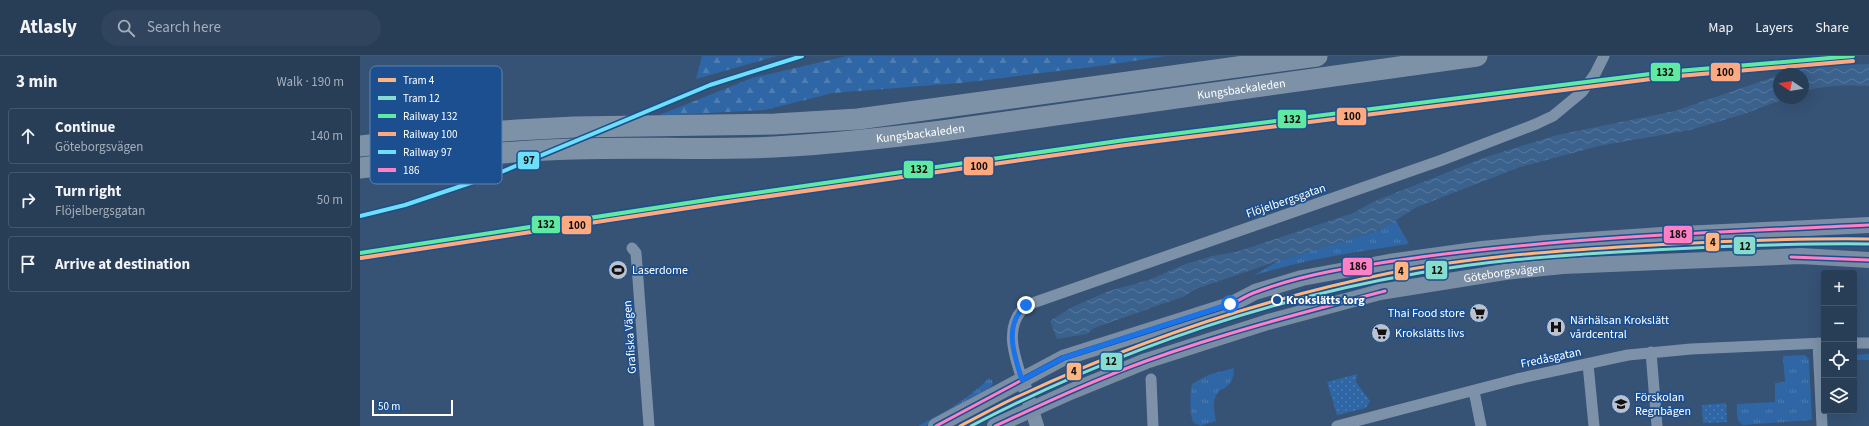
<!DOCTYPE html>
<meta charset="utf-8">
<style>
:root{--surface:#283e57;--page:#30455d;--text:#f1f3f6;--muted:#a5aeba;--line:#44576d}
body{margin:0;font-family:"Source Sans 3",sans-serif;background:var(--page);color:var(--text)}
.controls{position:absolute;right:12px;bottom:12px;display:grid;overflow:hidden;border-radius:4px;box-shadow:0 4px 16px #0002}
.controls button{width:36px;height:36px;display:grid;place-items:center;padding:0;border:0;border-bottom:1px solid var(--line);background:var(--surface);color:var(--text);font:20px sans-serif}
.compass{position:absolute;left:1413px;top:12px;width:36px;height:36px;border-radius:50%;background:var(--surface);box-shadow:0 4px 16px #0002;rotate:282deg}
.scale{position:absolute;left:12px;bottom:10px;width:81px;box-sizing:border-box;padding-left:4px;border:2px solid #fff;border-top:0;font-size:11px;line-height:14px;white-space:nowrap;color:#fff;-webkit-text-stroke:3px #1b4f8f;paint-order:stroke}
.stop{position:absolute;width:12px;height:12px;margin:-9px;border:3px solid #1a73e8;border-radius:50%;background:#fff}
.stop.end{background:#1a73e8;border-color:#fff;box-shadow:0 1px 4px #0008}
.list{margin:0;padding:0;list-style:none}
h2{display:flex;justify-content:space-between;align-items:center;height:52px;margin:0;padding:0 16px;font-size:17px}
h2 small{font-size:13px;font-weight:400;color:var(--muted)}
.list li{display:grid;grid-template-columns:26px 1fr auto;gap:12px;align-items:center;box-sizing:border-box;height:56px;margin:0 8px 8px;padding:0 8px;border:1px solid var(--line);border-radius:4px}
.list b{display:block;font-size:15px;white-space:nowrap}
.list p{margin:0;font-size:13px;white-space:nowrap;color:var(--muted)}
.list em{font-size:13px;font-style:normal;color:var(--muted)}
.icon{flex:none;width:22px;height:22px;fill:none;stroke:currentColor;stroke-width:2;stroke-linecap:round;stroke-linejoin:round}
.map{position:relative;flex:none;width:1509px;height:370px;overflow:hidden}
header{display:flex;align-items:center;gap:24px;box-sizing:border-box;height:56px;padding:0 20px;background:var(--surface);border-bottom:1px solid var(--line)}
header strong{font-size:19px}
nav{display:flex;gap:22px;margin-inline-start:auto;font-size:14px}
.search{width:280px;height:36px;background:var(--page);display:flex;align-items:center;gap:10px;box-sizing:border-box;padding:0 14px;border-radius:22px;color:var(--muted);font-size:15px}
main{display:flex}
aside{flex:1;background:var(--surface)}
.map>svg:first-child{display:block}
.grass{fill:url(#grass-tufts)}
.forest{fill:url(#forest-firs)}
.park{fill:url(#park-dots)}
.water{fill:url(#water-waves)}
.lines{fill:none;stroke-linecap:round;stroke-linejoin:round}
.minor{stroke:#7d92a8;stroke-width:11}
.tertiary{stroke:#7d92a8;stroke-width:14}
.secondary{stroke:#798da4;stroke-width:16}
.motorway{stroke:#7e92a7;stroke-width:21}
.bus-1-casing{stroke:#1b4f8f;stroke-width:6}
.bus-1{stroke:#ff80c5;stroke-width:3}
.rail-1-casing{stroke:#1b4f8f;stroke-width:7}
.rail-2-casing{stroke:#1b4f8f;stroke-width:7}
.rail-3-casing{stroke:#1b4f8f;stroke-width:7}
.rail-1{stroke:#60e9a3;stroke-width:4}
.rail-2{stroke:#ffa980;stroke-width:4}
.rail-3{stroke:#6ddff8;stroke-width:4}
.tram-1-casing{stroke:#1b4f8f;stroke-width:6}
.tram-2-casing{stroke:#1b4f8f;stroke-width:6}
.tram-1{stroke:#ffb580;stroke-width:3}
.tram-2{stroke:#86ddce;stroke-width:3}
.route{stroke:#1a73e8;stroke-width:5}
.stop-dot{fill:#1b4f8f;stroke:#fff;stroke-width:2}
.labels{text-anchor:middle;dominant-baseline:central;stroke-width:3.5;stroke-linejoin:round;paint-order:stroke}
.street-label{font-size:12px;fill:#fff;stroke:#1b4f8f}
.poi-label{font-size:12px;fill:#fff;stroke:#1b4f8f;text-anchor:start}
.stop-label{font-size:12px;font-weight:bold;fill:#fff;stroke:#1b4f8f;text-anchor:start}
.key{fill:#1b4f8f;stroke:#5f84b1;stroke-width:1}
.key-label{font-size:11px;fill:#fff}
.line-badge{stroke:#1b4f8f;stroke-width:1.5}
.pale-badge-label{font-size:11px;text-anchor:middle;font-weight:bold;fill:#111}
</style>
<header>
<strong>Atlasly</strong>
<div class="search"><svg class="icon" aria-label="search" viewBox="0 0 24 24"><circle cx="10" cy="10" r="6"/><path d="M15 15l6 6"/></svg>Search here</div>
<nav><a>Map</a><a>Layers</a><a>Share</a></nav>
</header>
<main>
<aside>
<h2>3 min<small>Walk · 190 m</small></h2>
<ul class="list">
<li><svg class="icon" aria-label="ahead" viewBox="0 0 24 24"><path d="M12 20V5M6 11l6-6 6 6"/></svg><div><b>Continue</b><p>Göteborgsvägen</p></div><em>140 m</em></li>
<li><svg class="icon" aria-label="right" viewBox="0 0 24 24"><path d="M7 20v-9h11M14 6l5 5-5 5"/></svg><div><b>Turn right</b><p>Flöjelbergsgatan</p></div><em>50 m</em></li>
<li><svg class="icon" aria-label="arrive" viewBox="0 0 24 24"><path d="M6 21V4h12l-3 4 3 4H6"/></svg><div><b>Arrive at destination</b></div></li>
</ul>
</aside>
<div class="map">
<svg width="1509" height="370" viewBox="0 0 1509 370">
<defs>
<pattern id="grass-tufts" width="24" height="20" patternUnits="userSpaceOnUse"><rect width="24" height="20" fill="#2f66a5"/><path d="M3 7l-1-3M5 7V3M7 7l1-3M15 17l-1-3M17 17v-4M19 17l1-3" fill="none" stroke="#4e7db2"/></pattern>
<pattern id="forest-firs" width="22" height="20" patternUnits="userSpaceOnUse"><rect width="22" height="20" fill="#2f66a5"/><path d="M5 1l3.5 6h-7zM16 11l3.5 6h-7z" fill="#4e7db2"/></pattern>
<pattern id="park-dots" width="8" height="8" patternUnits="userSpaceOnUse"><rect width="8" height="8" fill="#2f66a5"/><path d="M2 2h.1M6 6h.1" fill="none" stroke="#4e7db2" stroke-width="1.8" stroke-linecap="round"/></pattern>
<pattern id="water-waves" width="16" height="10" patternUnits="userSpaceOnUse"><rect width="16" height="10" fill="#3b618d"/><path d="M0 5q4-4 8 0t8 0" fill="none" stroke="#58799e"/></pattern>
</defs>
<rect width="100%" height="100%" fill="#365274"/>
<path class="grass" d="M 1035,163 L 1049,188 C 996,196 944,203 893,220 L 918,205 L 1020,174 Z
M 1509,298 L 1509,304 L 1494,304 L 1494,299 Z
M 1445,299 L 1449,303 L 1452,364 L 1383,369 C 1375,364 1377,356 1377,348 L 1415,346 L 1415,327 L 1425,326 L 1423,300 Z
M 874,312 C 874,320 872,327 865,332 C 865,332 860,334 860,334 C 851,343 854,355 856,365 L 840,370 C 840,369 835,367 834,367 C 829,362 830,334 832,328 L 848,319 Z
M 628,323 L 632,324 L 633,328 C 616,348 588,358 566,370 L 558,370 C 583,357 608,343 628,323 Z"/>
<path class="forest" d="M 342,0 L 417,0 L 336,23 Z
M 487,0 L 806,0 L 747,9 L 601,27 L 473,37 L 405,54 L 297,60 L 392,22 Z"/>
<path class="park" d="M 997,318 L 996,326 L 1010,345 L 1006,352 L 977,359 L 967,326 Z
M 1366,347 L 1367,366 L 1343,367 L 1342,349 Z"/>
<path class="water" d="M 1509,8 L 1509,30 C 1487,29 1464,29 1443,36 L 1443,18 L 1421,18 C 1449,9 1479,9 1509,8 Z
M 1419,19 L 1419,42 L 1427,42 L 1384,58 L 1330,74 L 1239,90 L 1160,111 L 1057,151 L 1020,174 L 918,205 L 833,234 L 825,240 L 734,272 L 727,278 L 697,283 L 690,265 L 712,251 L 749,235 L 789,224 L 823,209 L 852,200 L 876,196 L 993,157 L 1015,145 L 1126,101 L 1197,79 L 1315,55 Z"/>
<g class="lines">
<path class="minor" d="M 272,192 L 276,197 L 289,370
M 1458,287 L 1462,370
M 1494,287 L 1509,287
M 1291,296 L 1297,370
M 1228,308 L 1234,370
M 662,323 C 654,299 643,269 667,249 L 1082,104 L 1176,68 L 1193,60 L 1222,36 L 1235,18 L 1244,0
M 791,323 L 793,370
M 1114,335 L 1121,370
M 977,370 L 1157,323 L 1268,299 L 1331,293 L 1464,287"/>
<path class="tertiary" d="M 662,323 L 677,370"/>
<g class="secondary">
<path d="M 576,370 L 703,302 L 870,249 L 895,236 L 942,222 L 1029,206 L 1122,193 L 1184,187 L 1302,179 L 1509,169"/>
<path id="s1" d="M 635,370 L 710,336 L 786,305 L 908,266 L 1020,236 L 1145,216 L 1203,210 L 1441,200 L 1509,204"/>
</g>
<g class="motorway">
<path d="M 0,90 L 104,78 L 157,74 L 214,71 L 415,68 L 498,63 L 957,0"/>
<path id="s2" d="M 0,112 C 71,103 142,95 214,93 C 281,91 347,94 414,91 C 470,88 526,82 582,75 L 1117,0"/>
</g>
<g class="bus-1-casing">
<path id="bus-1" d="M 1431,201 L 1509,204
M 576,370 L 703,302 L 870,249 C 878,245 887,239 896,236 C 948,216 1006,209 1061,201 C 1210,181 1360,176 1509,169
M 635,370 C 685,347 734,324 786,305 C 864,277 945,256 1025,235"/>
</g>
<use href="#bus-1" class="bus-1"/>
<g class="rail-1-casing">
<path id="rail-1" d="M 0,197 L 360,142 L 765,84 L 1306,16 L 1493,0"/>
</g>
<g class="rail-2-casing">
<path id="rail-2" d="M 1,202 L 361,147 L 766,89 L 1307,21 L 1493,5"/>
</g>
<g class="rail-3-casing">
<path id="rail-3" d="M 0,160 L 45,149 L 134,119 L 350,29 L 442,0"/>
</g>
<use href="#rail-1" class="rail-1"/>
<use href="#rail-2" class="rail-2"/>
<use href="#rail-3" class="rail-3"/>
<g class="tram-1-casing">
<path id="tram-1" d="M 600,370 C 620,360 639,349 659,340 C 777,285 902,243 1030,217 C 1105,202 1182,196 1259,191 C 1342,186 1426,182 1509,183"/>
</g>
<g class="tram-2-casing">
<path id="tram-2" d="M 611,370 C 751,297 903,244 1059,217 C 1124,205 1191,200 1258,196 C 1341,191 1425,187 1509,188"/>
</g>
<use href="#tram-1" class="tram-1"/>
<use href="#tram-2" class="tram-2"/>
</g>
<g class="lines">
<path class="route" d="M 666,249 C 643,269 654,299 662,324 L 703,302 L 870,248"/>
</g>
<defs>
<g id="stadium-disc" transform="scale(1)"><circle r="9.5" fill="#b9c2ce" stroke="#1b4f8f"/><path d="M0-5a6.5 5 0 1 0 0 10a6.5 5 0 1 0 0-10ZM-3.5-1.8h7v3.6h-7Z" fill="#111"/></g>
<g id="supermarket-disc" transform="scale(1)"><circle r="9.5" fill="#b9c2ce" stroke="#1b4f8f"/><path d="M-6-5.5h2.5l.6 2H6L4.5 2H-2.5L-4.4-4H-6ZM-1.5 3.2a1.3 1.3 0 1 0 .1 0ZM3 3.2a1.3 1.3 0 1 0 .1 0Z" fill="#111"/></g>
<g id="hospital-disc" transform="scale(1)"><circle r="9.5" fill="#b9c2ce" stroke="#1b4f8f"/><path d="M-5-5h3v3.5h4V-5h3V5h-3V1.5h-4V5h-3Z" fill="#111"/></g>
<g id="school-disc" transform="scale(1)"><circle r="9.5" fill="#b9c2ce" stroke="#1b4f8f"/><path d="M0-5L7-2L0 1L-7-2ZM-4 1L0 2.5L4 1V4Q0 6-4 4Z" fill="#111"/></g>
</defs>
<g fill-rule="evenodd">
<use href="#stadium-disc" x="258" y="214"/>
<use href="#supermarket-disc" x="1119" y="257"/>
<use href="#hospital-disc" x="1196" y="271"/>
<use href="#supermarket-disc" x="1021" y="277"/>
<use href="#school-disc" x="1261" y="348"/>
</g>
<circle class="stop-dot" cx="917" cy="244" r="5"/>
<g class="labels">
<g class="street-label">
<text stroke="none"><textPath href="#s2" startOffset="886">Kungsbackaleden</textPath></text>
<text stroke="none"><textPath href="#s2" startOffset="562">Kungsbackaleden</textPath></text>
<text transform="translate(926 145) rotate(-19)">Flöjelbergsgatan</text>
<text stroke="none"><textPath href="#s1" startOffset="534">Göteborgsvägen</textPath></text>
<text transform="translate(270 281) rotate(-94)">Grafiska Vägen</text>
<text transform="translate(1191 302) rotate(-12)">Fredåsgatan</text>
</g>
<g class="poi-label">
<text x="272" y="214">Laserdome</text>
<text x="1105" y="257" text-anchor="end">Thai Food store</text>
<text x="1210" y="264">Närhälsan Krokslätt<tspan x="1210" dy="14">vårdcentral</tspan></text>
<text x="1035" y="277">Krokslätts livs</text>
<text x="1275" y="341">Förskolan<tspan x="1275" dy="14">Regnbågen</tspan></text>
</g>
<g class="stop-label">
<text x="926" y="244">Krokslätts torg</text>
</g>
</g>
<rect x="10" y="10" width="132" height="118" rx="6" class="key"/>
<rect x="18" y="22" width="18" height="4" fill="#ffb580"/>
<rect x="18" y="40" width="18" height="4" fill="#86ddce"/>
<rect x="18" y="58" width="18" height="4" fill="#60e9a3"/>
<rect x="18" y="76" width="18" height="4" fill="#ffa980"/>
<rect x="18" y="94" width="18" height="4" fill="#6ddff8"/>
<rect x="18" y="112" width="18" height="4" fill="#ff80c5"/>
<g class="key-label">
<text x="43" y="28">Tram 4</text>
<text x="43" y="46">Tram 12</text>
<text x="43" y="64">Railway 132</text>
<text x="43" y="82">Railway 100</text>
<text x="43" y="100">Railway 97</text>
<text x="43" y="118">186</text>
</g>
<g class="line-badge">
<rect x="1350" y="6" width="31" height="20" rx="4" fill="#ffa980"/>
<rect x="1290" y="6" width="31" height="20" rx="4" fill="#60e9a3"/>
<rect x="976" y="51" width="31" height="19" rx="4" fill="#ffa980"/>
<rect x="917" y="53" width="30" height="20" rx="4" fill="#60e9a3"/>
<rect x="157" y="95" width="23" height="19" rx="4" fill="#6ddff8"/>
<rect x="603" y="100" width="31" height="20" rx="4" fill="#ffa980"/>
<rect x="543" y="104" width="31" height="19" rx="4" fill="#60e9a3"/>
<rect x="171" y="159" width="30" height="19" rx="4" fill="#60e9a3"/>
<rect x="201" y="159" width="31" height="20" rx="4" fill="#ffa980"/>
<rect x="1303" y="169" width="30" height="19" rx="4" fill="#ff80c5"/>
<rect x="1345" y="176" width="15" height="20" rx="4" fill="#ffb580"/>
<rect x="1373" y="180" width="23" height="19" rx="4" fill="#86ddce"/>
<rect x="982" y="201" width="31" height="19" rx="4" fill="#ff80c5"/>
<rect x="1065" y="204" width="23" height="20" rx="4" fill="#86ddce"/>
<rect x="1034" y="205" width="15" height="20" rx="4" fill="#ffb580"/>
<rect x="740" y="296" width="23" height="19" rx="4" fill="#86ddce"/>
<rect x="706" y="306" width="16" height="19" rx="4" fill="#ffb580"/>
</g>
<g class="pale-badge-label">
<text x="1365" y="20">100</text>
<text x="1305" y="20">132</text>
<text x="992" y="64">100</text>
<text x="932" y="67">132</text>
<text x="169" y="108">97</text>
<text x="619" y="114">100</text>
<text x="559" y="117">132</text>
<text x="186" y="172">132</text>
<text x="217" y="173">100</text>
<text x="1318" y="182">186</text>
<text x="1353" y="190">4</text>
<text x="1385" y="194">12</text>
<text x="998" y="214">186</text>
<text x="1077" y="218">12</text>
<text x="1041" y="219">4</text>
<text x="751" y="309">12</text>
<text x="714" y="319">4</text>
</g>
</svg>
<div class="controls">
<button>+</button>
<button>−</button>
<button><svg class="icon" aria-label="locate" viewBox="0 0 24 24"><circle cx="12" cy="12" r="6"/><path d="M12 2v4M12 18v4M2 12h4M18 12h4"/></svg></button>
<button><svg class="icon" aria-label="layers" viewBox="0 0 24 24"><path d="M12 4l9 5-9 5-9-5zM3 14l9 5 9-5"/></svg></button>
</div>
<svg class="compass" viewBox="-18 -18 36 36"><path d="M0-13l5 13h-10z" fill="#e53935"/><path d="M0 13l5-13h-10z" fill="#a5aeba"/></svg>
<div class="scale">50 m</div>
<div class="stop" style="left:870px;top:248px"></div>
<div class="stop end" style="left:666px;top:249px"></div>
</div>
</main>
